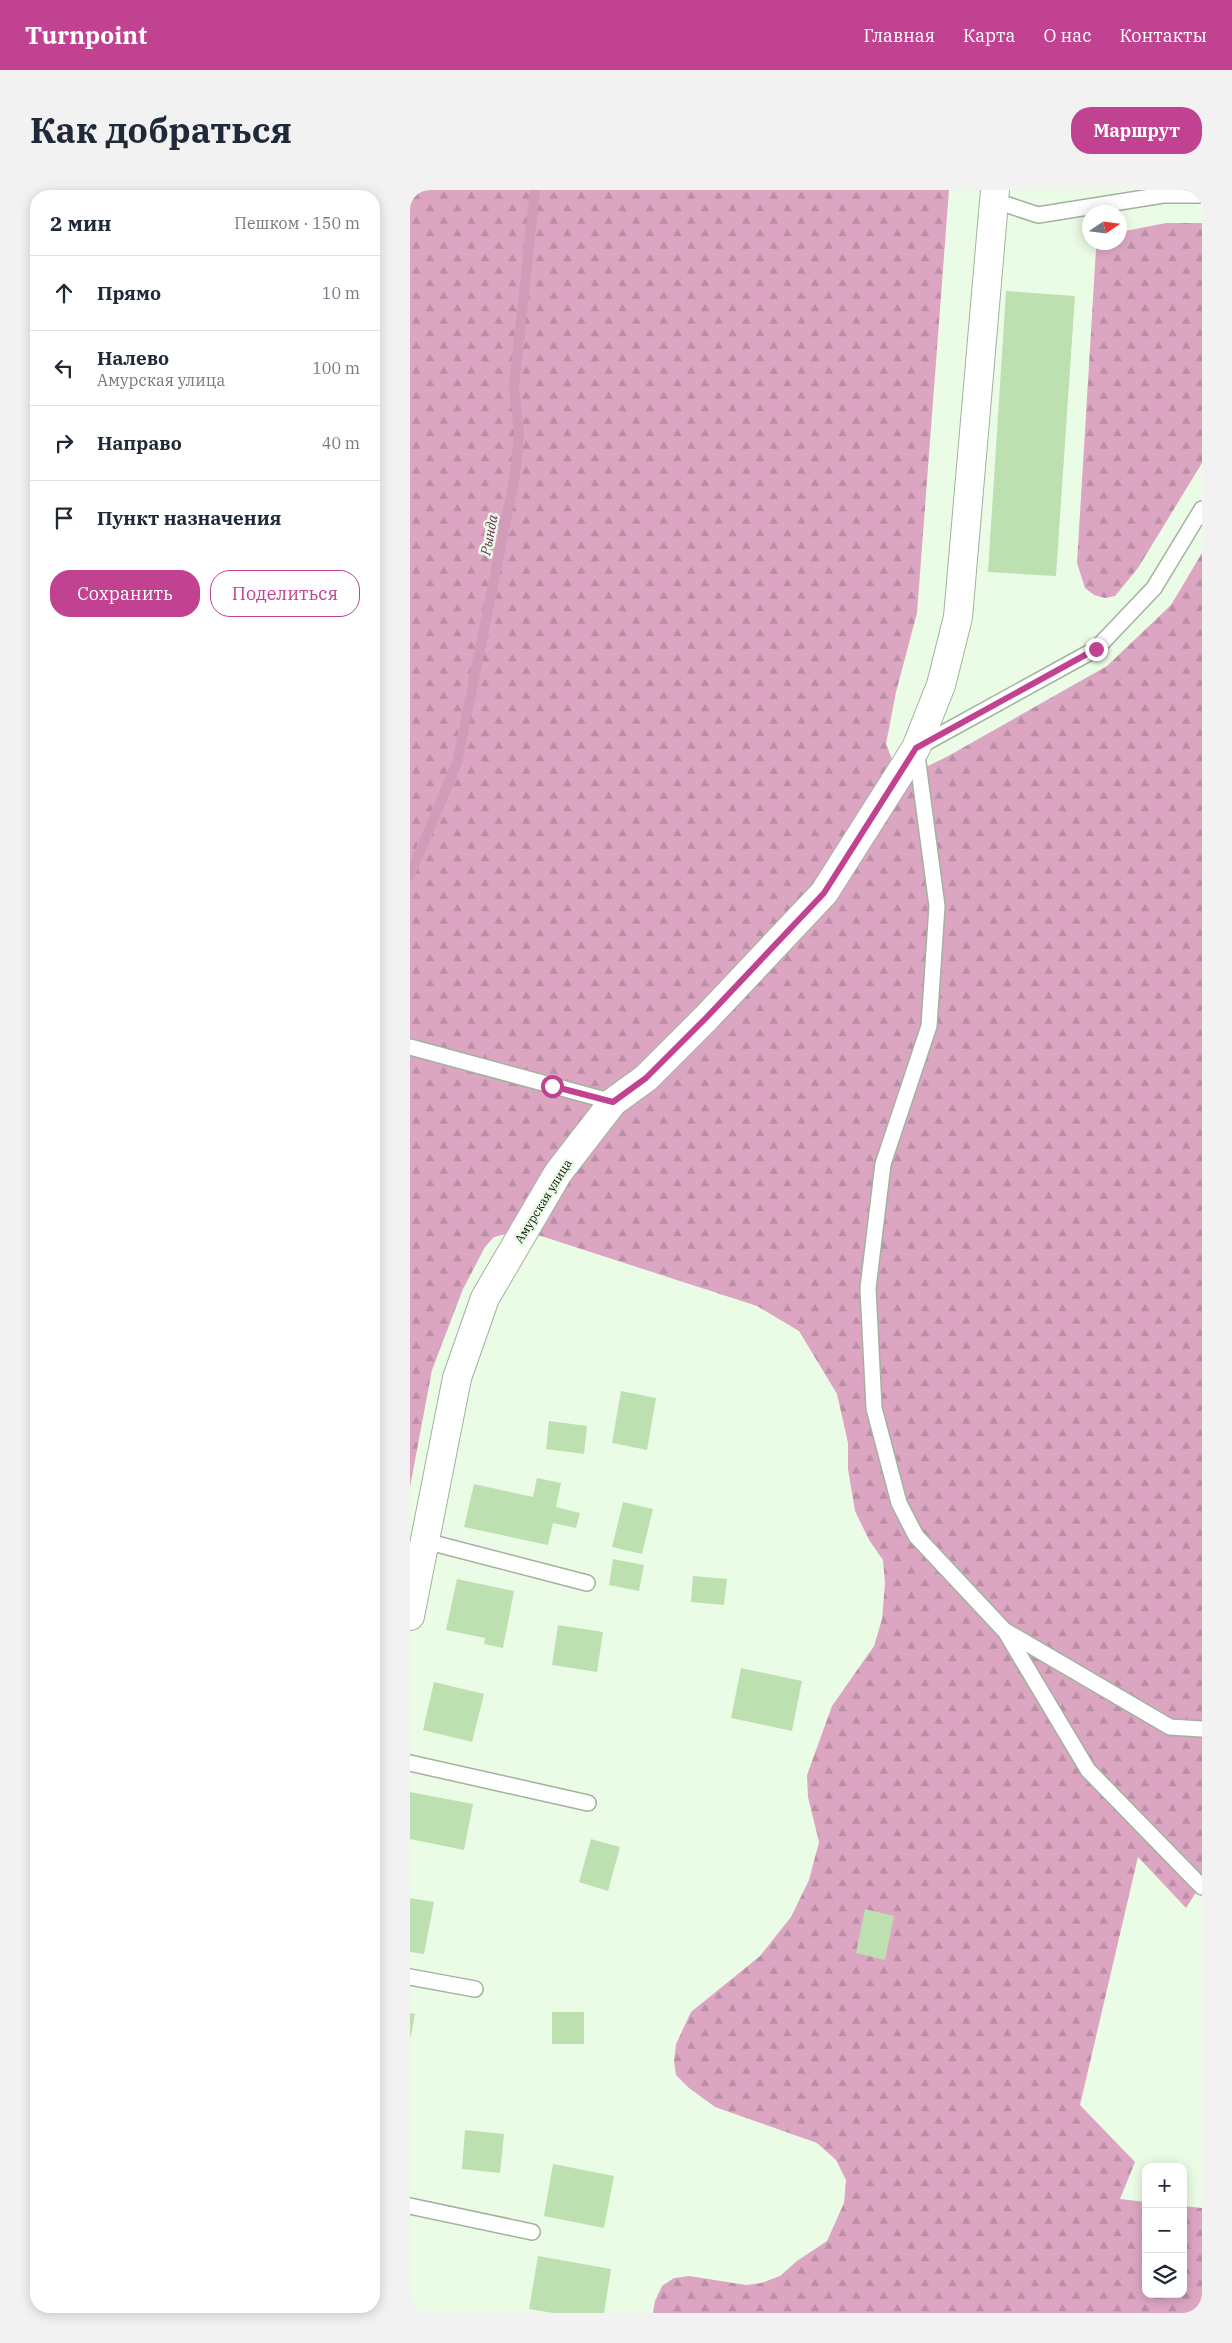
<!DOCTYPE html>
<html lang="ru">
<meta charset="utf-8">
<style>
:root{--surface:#fff;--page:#f2f2f3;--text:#1f2937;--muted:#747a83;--line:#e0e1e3;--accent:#c04290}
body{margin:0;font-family:"IBM Plex Serif",serif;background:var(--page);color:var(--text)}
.controls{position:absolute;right:15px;bottom:15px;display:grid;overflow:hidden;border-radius:10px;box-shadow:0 2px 12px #0003}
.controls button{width:45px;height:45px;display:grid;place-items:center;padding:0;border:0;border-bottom:1px solid var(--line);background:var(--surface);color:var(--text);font:25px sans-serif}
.compass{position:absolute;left:672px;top:15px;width:45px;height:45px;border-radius:50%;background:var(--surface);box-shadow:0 2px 12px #0003;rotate:77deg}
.stop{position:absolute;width:15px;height:15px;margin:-11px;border:4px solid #c04290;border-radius:50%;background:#fff}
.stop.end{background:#c04290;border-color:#fff;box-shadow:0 1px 5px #0008}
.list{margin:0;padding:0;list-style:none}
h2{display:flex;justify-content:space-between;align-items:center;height:65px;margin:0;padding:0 20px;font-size:21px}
h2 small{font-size:16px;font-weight:400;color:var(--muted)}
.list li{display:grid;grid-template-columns:32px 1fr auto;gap:15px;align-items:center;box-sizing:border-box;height:75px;padding:0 20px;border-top:1px solid var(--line)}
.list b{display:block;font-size:19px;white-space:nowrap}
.list p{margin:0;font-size:16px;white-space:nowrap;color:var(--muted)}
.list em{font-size:16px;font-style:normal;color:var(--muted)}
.actions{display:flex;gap:10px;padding:15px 20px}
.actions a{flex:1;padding:11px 0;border:1px solid var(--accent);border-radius:20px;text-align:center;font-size:18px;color:var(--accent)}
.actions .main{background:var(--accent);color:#fff}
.icon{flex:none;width:28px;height:28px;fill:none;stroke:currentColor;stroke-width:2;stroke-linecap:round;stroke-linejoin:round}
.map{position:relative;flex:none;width:792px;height:2123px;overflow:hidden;border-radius:20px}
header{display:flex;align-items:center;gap:30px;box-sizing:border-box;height:70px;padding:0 25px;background:var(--accent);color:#fff}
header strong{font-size:24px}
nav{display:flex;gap:28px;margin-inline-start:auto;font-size:18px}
.intro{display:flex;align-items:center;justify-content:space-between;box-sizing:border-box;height:120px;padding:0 30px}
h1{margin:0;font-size:35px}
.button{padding:12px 22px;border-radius:20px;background:var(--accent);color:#fff;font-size:18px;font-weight:700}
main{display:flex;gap:30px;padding:0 30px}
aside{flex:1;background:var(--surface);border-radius:20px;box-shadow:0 2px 12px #0003}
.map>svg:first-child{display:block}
.forest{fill:url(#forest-firs)}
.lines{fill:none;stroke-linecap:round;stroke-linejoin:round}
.stream{stroke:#d19cb8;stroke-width:10}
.building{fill:#bde0b1}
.lane-casing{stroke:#a2b29d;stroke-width:18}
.street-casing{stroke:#a2b29d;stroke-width:30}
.lane{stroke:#fff;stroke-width:15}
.street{stroke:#fff;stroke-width:28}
.route{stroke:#c04290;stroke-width:6}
.labels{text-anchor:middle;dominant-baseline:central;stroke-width:5;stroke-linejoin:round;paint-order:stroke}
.street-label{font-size:12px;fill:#0f140d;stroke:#ebfce6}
.water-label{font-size:14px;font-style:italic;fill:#692950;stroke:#ebfce6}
</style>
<header>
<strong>Turnpoint</strong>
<nav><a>Главная</a><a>Карта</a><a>О нас</a><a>Контакты</a></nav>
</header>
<div class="intro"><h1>Как добраться</h1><a class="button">Маршрут</a></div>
<main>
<aside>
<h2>2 мин<small>Пешком · 150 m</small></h2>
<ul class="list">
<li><svg class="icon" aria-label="ahead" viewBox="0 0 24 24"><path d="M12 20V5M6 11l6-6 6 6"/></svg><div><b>Прямо</b></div><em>10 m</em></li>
<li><svg class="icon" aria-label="left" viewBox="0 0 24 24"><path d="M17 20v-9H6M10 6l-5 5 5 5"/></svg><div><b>Налево</b><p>Амурская улица</p></div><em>100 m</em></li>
<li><svg class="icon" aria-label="right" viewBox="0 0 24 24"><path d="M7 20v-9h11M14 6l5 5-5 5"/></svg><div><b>Направо</b></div><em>40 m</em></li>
<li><svg class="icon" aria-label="arrive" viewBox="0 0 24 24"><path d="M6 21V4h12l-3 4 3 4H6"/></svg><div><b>Пункт назначения</b></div></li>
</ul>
<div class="actions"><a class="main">Сохранить</a><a>Поделиться</a></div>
</aside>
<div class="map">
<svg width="792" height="2123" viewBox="0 0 792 2123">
<defs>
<pattern id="forest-firs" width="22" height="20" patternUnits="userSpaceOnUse" patternTransform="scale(1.25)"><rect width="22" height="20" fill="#dca6c3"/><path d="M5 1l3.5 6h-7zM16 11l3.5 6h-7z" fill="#bc8ea6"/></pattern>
</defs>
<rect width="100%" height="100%" fill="#ebfce6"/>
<path class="forest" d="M 0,0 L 539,0 L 507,423 L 486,502 L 476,554 L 482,569 L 490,580 L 512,579 L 540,565 L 697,476 L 761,415 L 792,363 L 792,1693 L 776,1718 L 728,1667 L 670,1915 L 725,1972 L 710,2009 L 736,2012 L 736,2104 L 773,2104 L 773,2016 L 792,2018 L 792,2123 L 243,2123 L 245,2111 L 252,2096 L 264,2088 L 279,2086 L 336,2095 L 351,2093 L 370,2086 L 387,2071 L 417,2051 L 434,2013 L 436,1990 L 426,1970 L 407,1953 L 305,1917 L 279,1898 L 266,1885 L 264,1871 L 266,1854 L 281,1822 L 350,1766 L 381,1727 L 399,1690 L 409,1652 L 398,1607 L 397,1585 L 422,1516 L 464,1456 L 472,1429 L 475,1393 L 473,1370 L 459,1350 L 445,1321 L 438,1279 L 438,1253 L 427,1204 L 389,1141 L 347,1116 L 125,1044 L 104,1042 L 84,1047 L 75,1057 L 53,1099 L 22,1180 L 0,1297 Z
M 756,33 L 792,33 L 792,273 L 728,378 L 705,406 L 695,408 L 684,405 L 675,398 L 667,373 L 686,59 L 691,53 L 710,52 L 710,42 Z"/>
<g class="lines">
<path class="stream" d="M 0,685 L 47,573 L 105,285 L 109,243 L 104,196 L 125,0"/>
</g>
<path class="building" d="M 596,101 L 665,106 L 646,386 L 578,382 Z
M 211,1201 L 246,1208 L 237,1260 L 202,1253 Z
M 139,1231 L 177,1236 L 174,1264 L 136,1259 Z
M 127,1288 L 151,1293 L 146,1317 L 170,1323 L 166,1338 L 143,1333 L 138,1355 L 54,1337 L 64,1294 L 123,1307 Z
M 213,1312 L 243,1319 L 232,1364 L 202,1357 Z
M 203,1369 L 234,1375 L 229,1401 L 199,1395 Z
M 283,1386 L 317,1389 L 314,1415 L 281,1412 Z
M 47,1389 L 104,1401 L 93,1458 L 74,1454 L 75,1448 L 36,1440 Z
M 148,1435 L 193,1442 L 187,1482 L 142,1475 Z
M 331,1478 L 392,1491 L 382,1541 L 321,1528 Z
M 24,1492 L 74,1504 L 62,1552 L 13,1540 Z
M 0,1602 L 63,1614 L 54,1660 L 0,1649 Z
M 181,1649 L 210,1657 L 198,1701 L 169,1692 Z
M 0,1708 L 24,1712 L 14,1764 L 0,1762 Z
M 455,1719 L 484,1726 L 475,1770 L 446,1763 Z
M 142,1822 L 174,1822 L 174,1854 L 142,1854 Z
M 0,1823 L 5,1824 L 1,1846 L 0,1846 Z
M 55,1940 L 94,1944 L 90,1983 L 52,1979 Z
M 143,1974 L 204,1986 L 194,2038 L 134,2026 Z
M 128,2066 L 201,2079 L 194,2123 L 143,2123 L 119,2119 Z"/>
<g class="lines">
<g class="lane-casing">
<path id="lane" d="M 583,10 L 628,25 L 753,5 L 792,5
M 792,319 L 744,398 L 686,459 L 506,558 L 527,716 L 519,836 L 473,974 L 458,1098 L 464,1218 L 489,1313 L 506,1346 L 594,1440 L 760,1537 L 792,1539
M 0,857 L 203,912
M 15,1351 L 177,1393
M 595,1441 L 678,1580 L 792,1697
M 0,1573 L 178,1613
M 0,1787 L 65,1799
M 0,2016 L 122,2042"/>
</g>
<g class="street-casing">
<path id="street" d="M 0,1426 L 47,1188 L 75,1108 L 148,983 L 203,912 L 236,888 L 296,828 L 414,703 L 506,558 L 531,495 L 548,427 L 585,0"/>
</g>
<use href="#lane" class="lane"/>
<use href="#street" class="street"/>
</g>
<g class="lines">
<path class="route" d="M 142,896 L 203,912 L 236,888 L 296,828 L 414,703 L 506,558 L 686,459"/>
</g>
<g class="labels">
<g class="street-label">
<text transform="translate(133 1011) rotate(-58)">Амурская улица</text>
</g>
<g class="water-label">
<text transform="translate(79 345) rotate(-79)">Рында</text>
</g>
</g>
</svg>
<div class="controls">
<button>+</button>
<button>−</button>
<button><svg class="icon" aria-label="layers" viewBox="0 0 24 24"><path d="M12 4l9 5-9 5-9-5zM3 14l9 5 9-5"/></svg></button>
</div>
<svg class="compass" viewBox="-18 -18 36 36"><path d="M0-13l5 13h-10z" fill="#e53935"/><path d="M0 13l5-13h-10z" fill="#747a83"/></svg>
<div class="stop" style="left:142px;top:896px"></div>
<div class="stop end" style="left:686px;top:459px"></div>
</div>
</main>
